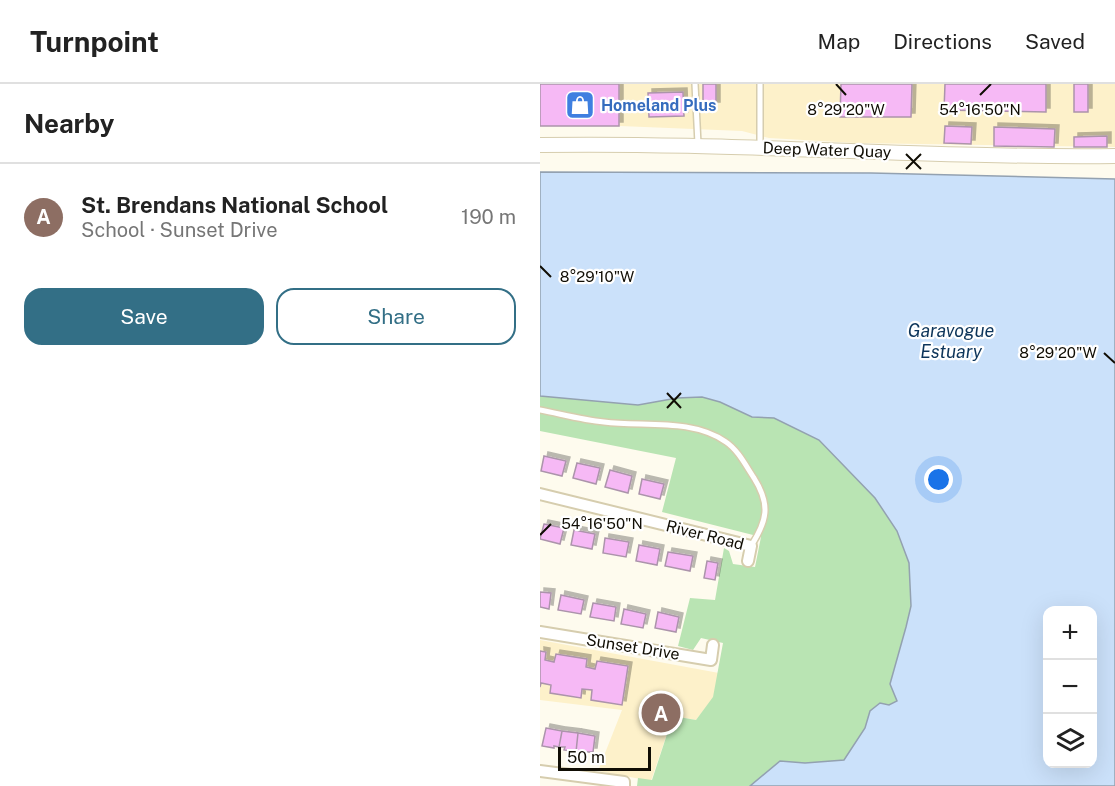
<!DOCTYPE html>
<meta charset="utf-8">
<style>
:root{--surface:#fff;--page:#f6f6f6;--text:#222;--muted:#767676;--line:#e0e0e0;--accent:#336f86}
body{margin:0;font-family:"Public Sans",sans-serif;background:var(--page);color:var(--text)}
.controls{position:absolute;right:18px;bottom:18px;display:grid;overflow:hidden;border-radius:12px;box-shadow:0 6px 24px #0002}
.controls button{width:54px;height:54px;display:grid;place-items:center;padding:0;border:0;border-bottom:2px solid var(--line);background:var(--surface);color:var(--text);font:30px sans-serif}
.scale{position:absolute;left:18px;bottom:15px;width:93px;box-sizing:border-box;padding-left:6px;border:3px solid #100d04;border-top:0;font-size:16px;line-height:21px;white-space:nowrap;color:#100d04;-webkit-text-stroke:4px #fff;paint-order:stroke}
.you{position:absolute;left:399px;top:396px;width:21px;height:21px;margin:-15px;border:4px solid #fff;border-radius:50%;background:#1a73e8;box-shadow:0 0 0 9px #1a73e833}
.badge{display:grid;place-items:center;width:39px;height:39px;border-radius:50%;background:var(--accent);color:#fff;font-size:20px;font-weight:700}
.pin{position:absolute;translate:-50% -50%;border:3px solid #fff;box-shadow:0 2px 6px #0006}
.list{margin:0;padding:0;list-style:none}
h2{display:flex;justify-content:space-between;align-items:center;height:78px;margin:0;padding:0 24px;font-size:26px}
h2 small{font-size:20px;font-weight:400;color:var(--muted)}
.list li{display:grid;grid-template-columns:39px 1fr auto;gap:18px;align-items:center;box-sizing:border-box;height:108px;padding:0 24px;border-top:2px solid var(--line)}
.list b{display:block;font-size:22px;white-space:nowrap}
.list p{margin:0;font-size:20px;white-space:nowrap;color:var(--muted)}
.list em{font-size:20px;font-style:normal;color:var(--muted)}
.actions{display:flex;gap:12px;padding:18px 24px}
.actions a{flex:1;padding:14px 0;border:2px solid var(--accent);border-radius:18px;text-align:center;font-size:21px;color:var(--accent)}
.actions .main{background:var(--accent);color:#fff}
.icon{flex:none;width:33px;height:33px;fill:none;stroke:currentColor;stroke-width:2;stroke-linecap:round;stroke-linejoin:round}
.map{position:relative;flex:none;width:575px;height:702px;overflow:hidden}
header{display:flex;align-items:center;gap:36px;box-sizing:border-box;height:84px;padding:0 30px;background:var(--surface);border-bottom:2px solid var(--line)}
header strong{font-size:28px}
nav{display:flex;gap:33px;margin-inline-start:auto;font-size:21px}
main{display:flex}
aside{flex:1;background:var(--surface)}
.map>svg:first-child{display:block}
.built{fill:#fdf1ca}
.green{fill:#b9e4b3;fill-rule:evenodd}
.water{fill:#cbe1fa;stroke:#93a1b0;stroke-width:1.5;fill-rule:evenodd}
.building{fill:#f6b9f5;stroke:#ac94ab;stroke-width:1.5;filter:url(#shadow)}
.lines{fill:none;stroke-linecap:round;stroke-linejoin:round}
.service-casing{stroke:#d6cdae;stroke-width:8}
.minor-casing{stroke:#d6cdae;stroke-width:14}
.tertiary-casing{stroke:#d6cdae;stroke-width:16}
.service{stroke:#fff;stroke-width:5}
.minor{stroke:#fff;stroke-width:10}
.tertiary{stroke:#fff;stroke-width:14}
.ticks{fill:none;stroke:#100d04;stroke-width:2}
.labels{text-anchor:middle;dominant-baseline:central;stroke-width:4.5;stroke-linejoin:round;paint-order:stroke}
.shop-label{font-size:16px;font-weight:bold;fill:#366cbe;stroke:#fff;text-anchor:start}
.street-label{font-size:16px;fill:#100d04;stroke:#fff}
.water-label{font-size:18px;font-style:italic;fill:#0d355a;stroke:#fff}
.ticks-label{font-size:15px;text-anchor:middle;fill:#100d04;stroke:#fff;stroke-width:4.5;stroke-linejoin:round;paint-order:stroke}
</style>
<header>
<strong>Turnpoint</strong>
<nav><a>Map</a><a>Directions</a><a>Saved</a></nav>
</header>
<main>
<aside>
<h2>Nearby<small></small></h2>
<ul class="list">
<li><span class="badge" style="background:#8d6e63">A</span><div><b>St. Brendans National School</b><p>School · Sunset Drive</p></div><em>190 m</em></li>
</ul>
<div class="actions"><a class="main">Save</a><a>Share</a></div>
</aside>
<div class="map">
<svg width="575" height="702" viewBox="0 0 575 702">
<defs>
<filter id="shadow"><feDropShadow dx="4" dy="-4" stdDeviation="0" flood-color="#0004"/></filter>
</defs>
<rect width="100%" height="100%" fill="#fefbee"/>
<path class="built" d="M 0,0 L 575,0 L 575,63 L 315,59 L 229,54 L 202,47 L 80,42 L 0,42 Z
M 0,556 L 179,589 L 173,614 L 156,636 L 133,632 L 111,697 L 58,687 L 82,626 L 0,616 Z"/>
<path class="green" d="M 532,272 L 575,702 L 97,702 L 98,694 L 112,696 L 133,632 L 156,636 L 173,613 L 183,559 L 161,554 L 153,566 L 138,562 L 150,514 L 175,516 L 184,464 L 189,467 L 193,480 L 215,483 L 221,453 L 122,428 L 136,374 L 0,347 L 0,281 ZM 508,526 L 552,526 L 552,680 L 508,680 Z"/>
<path class="water" d="M 0,88 L 331,89 L 575,95 L 575,702 L 210,702 L 240,677 L 265,679 L 304,676 L 325,644 L 330,627 L 340,619 L 349,621 L 357,617 L 350,600 L 366,543 L 371,522 L 369,479 L 357,447 L 335,414 L 279,356 L 234,334 L 212,333 L 180,318 L 162,313 L 137,314 L 98,321 L 0,312 ZM 552,526 L 552,680 L 508,680 L 508,526 Z"/>
<path class="building" d="M 0,0 L 79,0 L 79,42 L 0,42 Z
M 163,0 L 176,0 L 176,22 L 163,22 Z
M 301,0 L 372,0 L 371,33 L 300,33 Z
M 405,0 L 506,0 L 506,28 L 404,26 Z
M 534,0 L 548,0 L 548,28 L 534,28 Z
M 143,8 L 144,32 L 109,33 L 108,9 Z
M 405,42 L 432,43 L 431,60 L 404,59 Z
M 454,43 L 515,45 L 514,63 L 454,62 Z
M 567,52 L 567,63 L 534,63 L 534,53 Z
M 4,372 L 26,377 L 22,392 L 1,387 Z
M 37,379 L 60,384 L 56,400 L 33,394 Z
M 70,386 L 92,392 L 88,409 L 65,403 Z
M 102,395 L 124,400 L 120,415 L 99,410 Z
M 4,440 L 24,444 L 20,460 L 0,455 Z
M 34,446 L 55,450 L 52,465 L 31,461 Z
M 65,454 L 89,458 L 86,473 L 63,469 Z
M 99,461 L 120,465 L 117,481 L 96,477 Z
M 128,468 L 153,472 L 150,487 L 125,482 Z
M 167,477 L 178,479 L 175,496 L 164,494 Z
M 0,508 L 11,509 L 9,525 L 0,523 Z
M 21,511 L 44,516 L 41,530 L 18,526 Z
M 53,519 L 76,523 L 74,537 L 50,533 Z
M 84,525 L 106,530 L 103,544 L 81,540 Z
M 118,528 L 139,533 L 136,548 L 115,544 Z
M 0,567 L 6,568 L 5,576 L 14,578 L 16,570 L 47,575 L 46,583 L 55,585 L 57,577 L 88,582 L 82,621 L 51,616 L 52,606 L 42,605 L 41,614 L 10,609 L 11,601 L 1,599 L 0,603 Z
M 6,644 L 22,647 L 19,663 L 14,662 L 14,664 L 2,662 Z
M 22,647 L 38,649 L 36,668 L 24,666 L 25,663 L 19,663 Z
M 38,649 L 55,652 L 53,668 L 36,668 Z"/>
<g class="lines">
<g class="service-casing">
<path id="service" d="M 155,0 L 158,60
M 220,0 L 220,62
M 0,326 C 21,330 42,336 64,338 C 103,343 152,334 186,358 C 198,366 206,382 214,394 C 231,421 227,437 211,462"/>
</g>
<g class="minor-casing">
<path id="minor" d="M 0,410 L 211,462 L 208,477
M 0,548 L 171,576 L 173,561
M 0,687 L 84,698 L 84,702"/>
</g>
<g class="tertiary-casing">
<path id="tertiary" d="M 0,61 C 192,58 383,74 575,72"/>
</g>
<use href="#service" class="service"/>
<use href="#minor" class="minor"/>
<use href="#tertiary" class="tertiary"/>
</g>
<path class="ticks" d="M 296,0 L 306,11M 440,11 L 451,0M 366,70 L 381,85M 366,85 L 381,70M 0,182 L 11,193M 564,269 L 575,279M 127,309 L 141,324M 127,324 L 141,309M 0,451 L 11,440"/>
<defs>
<g id="shop-square" transform="scale(1.5)"><rect x="-9" y="-9" width="18" height="18" rx="4" fill="#3f7fe0" stroke="#fff"/><path d="M-5-2.5h2.3a2.7 3.5 0 0 1 5.4 0H5L5.5 6h-11ZM-1.5-2.5h3a1.5 2.3 0 0 0-3 0Z" fill="#fff"/></g>
</defs>
<g fill-rule="evenodd">
<use href="#shop-square" x="40" y="21"/>
</g>
<g class="labels">
<g class="shop-label">
<text x="61" y="21">Homeland Plus</text>
</g>
<g class="street-label">
<text transform="translate(287 66) rotate(2)">Deep Water Quay</text>
<text transform="translate(165 451) rotate(14)">River Road</text>
<text transform="translate(93 563) rotate(9)">Sunset Drive</text>
</g>
<g class="water-label">
<text x="411" y="246">Garavogue<tspan x="411" dy="21">Estuary</tspan></text>
</g>
</g>
<g class="ticks-label">
<text x="306" y="31">8°29'20"W</text>
<text x="440" y="31">54°16'50"N</text>
<text x="57" y="198">8°29'10"W</text>
<text x="518" y="274">8°29'20"W</text>
<text x="62" y="445">54°16'50"N</text>
</g>
</svg>
<div class="controls">
<button>+</button>
<button>−</button>
<button><svg class="icon" aria-label="layers" viewBox="0 0 24 24"><path d="M12 4l9 5-9 5-9-5zM3 14l9 5 9-5"/></svg></button>
</div>
<div class="scale">50 m</div>
<div class="you"></div>
<div class="pin badge" style="left:121px;top:629px;background:#8d6e63">A</div>
</div>
</main>
